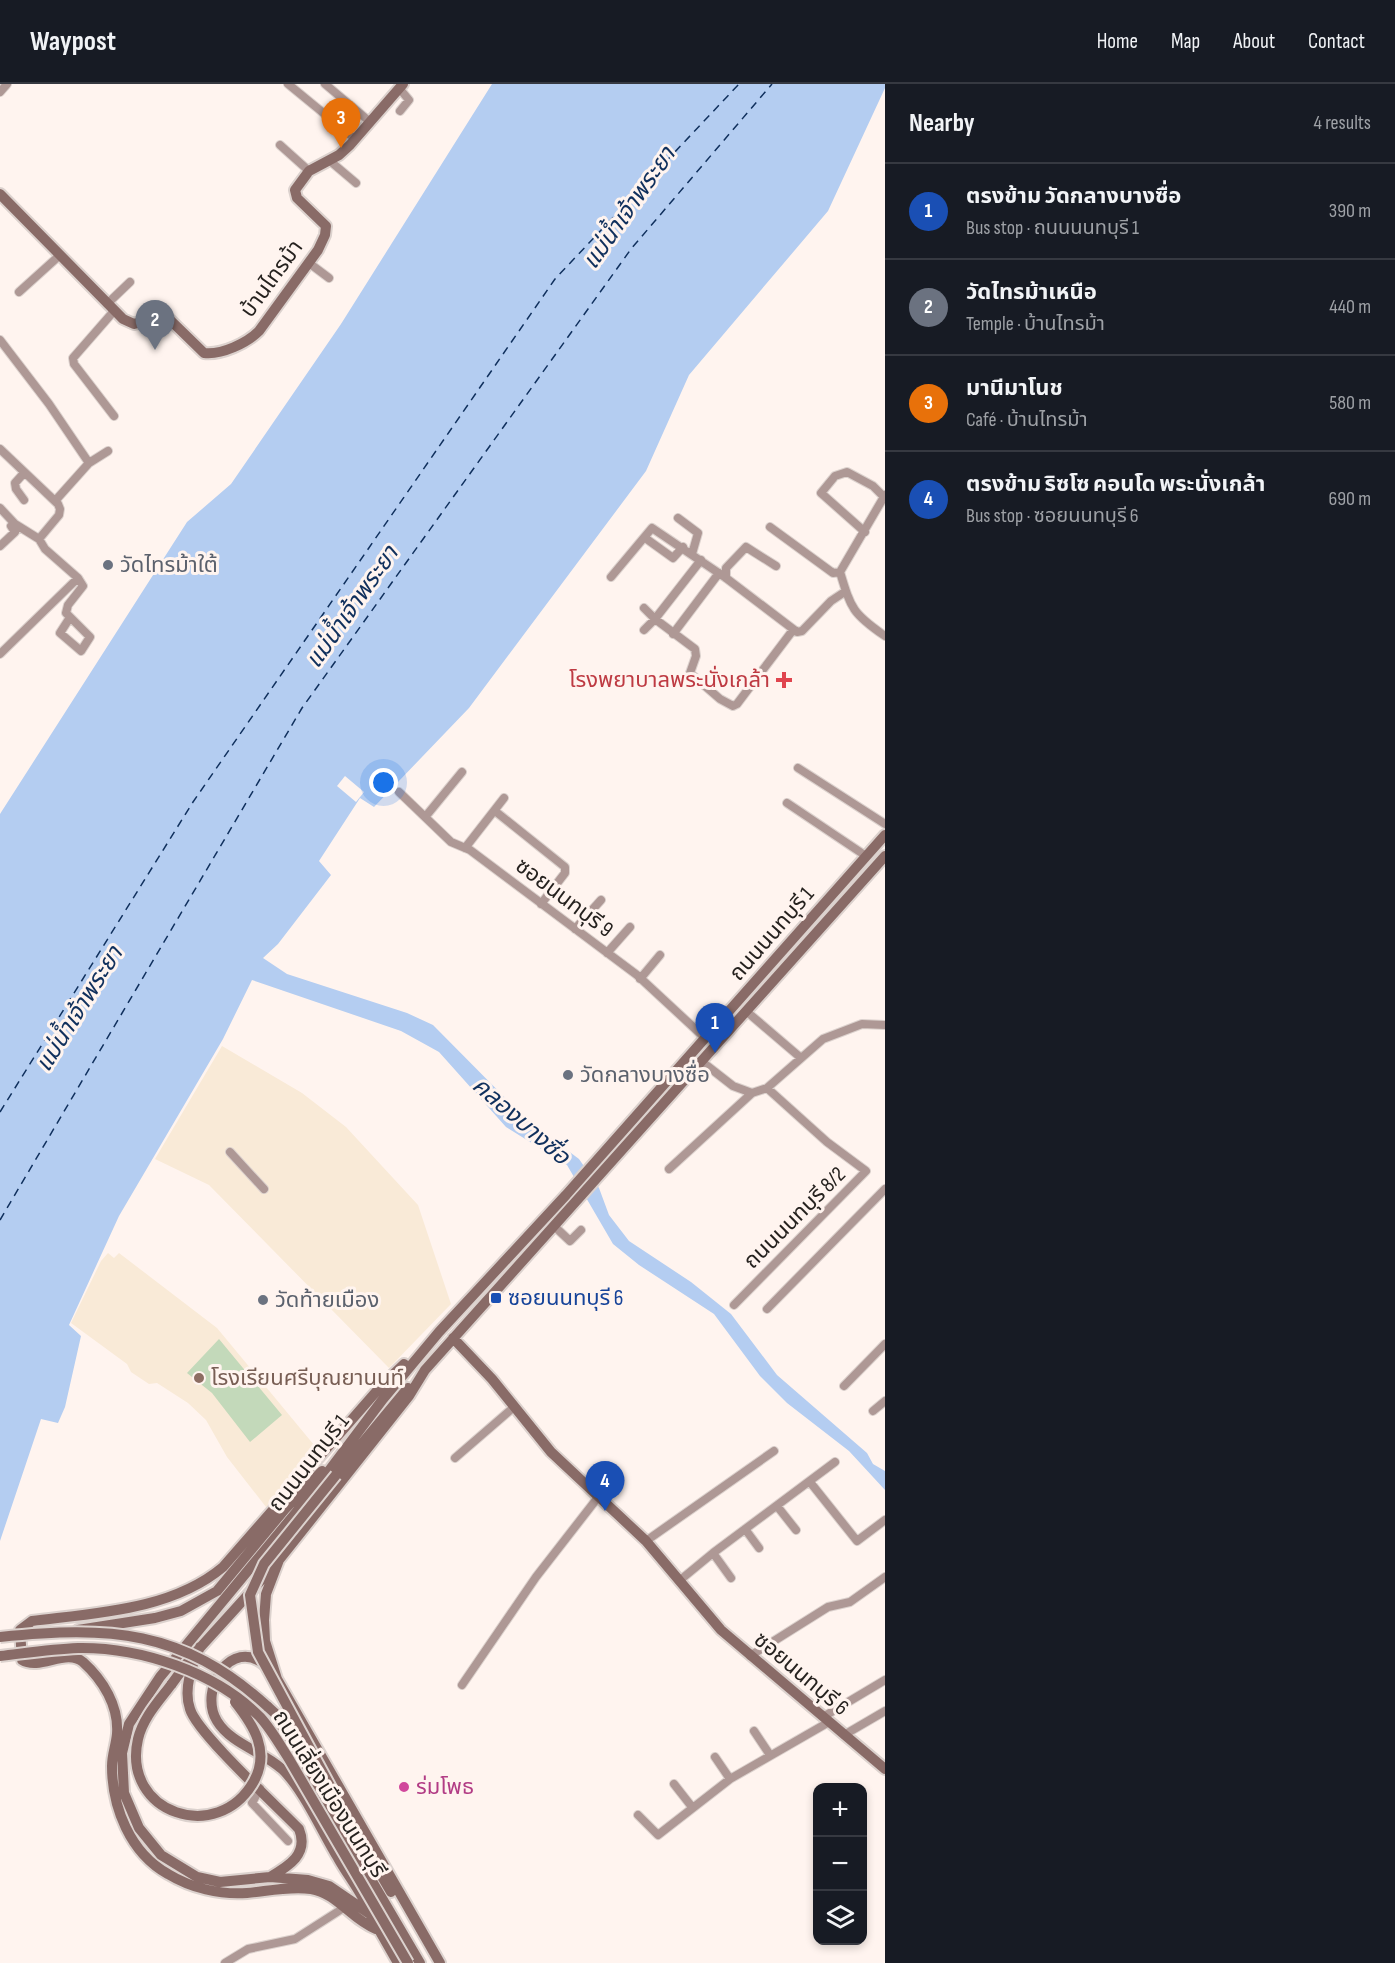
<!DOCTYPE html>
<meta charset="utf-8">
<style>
:root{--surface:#171b24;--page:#242831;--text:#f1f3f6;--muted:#9ea1a6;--line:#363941;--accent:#60701c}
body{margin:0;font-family:"Sofia Sans Condensed","Noto Sans Thai",sans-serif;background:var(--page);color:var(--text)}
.controls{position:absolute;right:18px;bottom:18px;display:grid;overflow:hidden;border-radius:12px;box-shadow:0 3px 9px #0003}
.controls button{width:54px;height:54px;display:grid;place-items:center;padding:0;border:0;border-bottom:2px solid var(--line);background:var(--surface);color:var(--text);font:30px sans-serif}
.you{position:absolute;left:384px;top:699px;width:21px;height:21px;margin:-15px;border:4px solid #fff;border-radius:50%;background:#1a73e8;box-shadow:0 0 0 9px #1a73e833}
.badge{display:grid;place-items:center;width:39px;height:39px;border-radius:50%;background:var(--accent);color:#fff;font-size:20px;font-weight:700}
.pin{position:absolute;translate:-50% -50px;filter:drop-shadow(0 2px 3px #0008)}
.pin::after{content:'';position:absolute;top:32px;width:21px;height:18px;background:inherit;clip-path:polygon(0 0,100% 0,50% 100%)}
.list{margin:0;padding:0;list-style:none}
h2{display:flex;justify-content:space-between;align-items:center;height:78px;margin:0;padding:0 24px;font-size:26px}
h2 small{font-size:20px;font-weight:400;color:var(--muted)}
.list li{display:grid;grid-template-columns:39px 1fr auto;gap:18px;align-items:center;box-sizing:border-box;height:96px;padding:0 24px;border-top:2px solid var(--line)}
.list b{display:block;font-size:22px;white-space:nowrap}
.list p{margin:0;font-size:20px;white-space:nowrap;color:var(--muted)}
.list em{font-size:20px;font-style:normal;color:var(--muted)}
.icon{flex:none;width:33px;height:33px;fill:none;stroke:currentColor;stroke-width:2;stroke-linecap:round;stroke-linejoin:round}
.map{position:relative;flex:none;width:885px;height:1879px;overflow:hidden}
header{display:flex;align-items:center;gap:36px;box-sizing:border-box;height:84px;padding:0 30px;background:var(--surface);border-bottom:2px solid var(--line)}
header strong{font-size:28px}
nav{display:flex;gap:33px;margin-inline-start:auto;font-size:21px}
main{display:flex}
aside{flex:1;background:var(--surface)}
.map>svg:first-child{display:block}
.education{fill:#f9ead7}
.green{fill:#c3d9ba}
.water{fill:#b4cdf1}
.pier{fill:#fff4ef}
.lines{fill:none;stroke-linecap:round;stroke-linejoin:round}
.ferry{stroke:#10305d;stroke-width:1.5;stroke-dasharray:8 6;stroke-linecap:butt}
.street-casing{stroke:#dcd2ce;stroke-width:10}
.secondary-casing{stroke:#dcd2ce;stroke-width:14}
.street{stroke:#ae9895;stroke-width:8}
.secondary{stroke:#896b67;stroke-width:10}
.secondary-bridge-casing{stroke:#dcd2ce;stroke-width:14;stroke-linecap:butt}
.secondary-bridge{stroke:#896b67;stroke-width:10}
.worship-dot{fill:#6b7280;stroke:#fff4ef;stroke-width:2}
.health-dot{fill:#e0444e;stroke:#fff4ef;stroke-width:2}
.transit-dot{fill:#1a4fb4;stroke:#fff4ef;stroke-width:2}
.education-dot{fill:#8d6e63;stroke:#fff4ef;stroke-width:2}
.hotel-dot{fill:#d1479c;stroke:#fff4ef;stroke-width:2}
.labels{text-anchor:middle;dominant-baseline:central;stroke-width:6;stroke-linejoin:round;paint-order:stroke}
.street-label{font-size:22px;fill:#26221f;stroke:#fff4ef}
.worship-label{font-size:22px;fill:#5b616d;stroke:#fff4ef;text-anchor:start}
.health-label{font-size:22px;fill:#be3a42;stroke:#fff4ef;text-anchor:end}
.transit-label{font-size:22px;fill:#164399;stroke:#fff4ef;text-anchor:start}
.education-label{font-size:22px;fill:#785e54;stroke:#fff4ef;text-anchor:start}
.hotel-label{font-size:22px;fill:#b23c85;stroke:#fff4ef;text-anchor:start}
.water-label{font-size:24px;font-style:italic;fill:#10305d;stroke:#fff4ef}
</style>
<header>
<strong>Waypost</strong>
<nav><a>Home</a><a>Map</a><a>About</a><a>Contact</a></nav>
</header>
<main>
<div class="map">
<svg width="885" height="1879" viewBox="0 0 885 1879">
<rect width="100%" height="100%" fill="#fff4ef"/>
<path class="education" d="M 222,962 L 302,1009 L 346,1043 L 418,1121 L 451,1220 L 389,1284 L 209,1101 L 155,1075 Z
M 108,1169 L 114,1174 L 119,1169 L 217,1244 L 319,1367 L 266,1423 L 227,1373 L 206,1336 L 188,1319 L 157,1299 L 149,1300 L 131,1288 L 127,1280 L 71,1239 L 101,1177 Z"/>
<path class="green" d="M 219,1255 L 282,1331 L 250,1358 L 212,1309 L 187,1289 Z"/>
<path class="water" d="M 492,0 L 885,0 L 885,4 L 828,127 L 689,291 L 646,387 L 469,624 L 374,723 L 360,714 L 319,777 L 331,791 L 278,860 L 263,874 L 287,890 L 407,929 L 433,941 L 527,1036 L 579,1075 L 599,1104 L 609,1131 L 629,1157 L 691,1198 L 731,1230 L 777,1291 L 867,1369 L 873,1380 L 885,1387 L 885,1406 L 849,1367 L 787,1319 L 760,1292 L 714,1230 L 639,1181 L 613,1160 L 567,1081 L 506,1043 L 439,968 L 401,947 L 252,896 L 223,955 L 119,1132 L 69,1241 L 81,1252 L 65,1323 L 58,1339 L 41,1335 L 0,1457 L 0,730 L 187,438 L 231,400 L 341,240 Z"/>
<path class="pier" d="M 345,692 L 364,708 L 356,718 L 337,702 Z"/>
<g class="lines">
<path class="ferry" d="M 0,1028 L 193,718 L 555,195 L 739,0
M 0,1136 L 302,624 L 631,165 L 772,0"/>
<g class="street-casing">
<path id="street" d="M 288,0 L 355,55
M 325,0 L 369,37
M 399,4 L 409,16 L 400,27
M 0,8 L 7,0
M 280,61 L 309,87
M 330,77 L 356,99
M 309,179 L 329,194
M 19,208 L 60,171
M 107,220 L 130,198
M 0,256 L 49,320 L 89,379 L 55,417
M 114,332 L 74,280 L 73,274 L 114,227
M 0,365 L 58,420 L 60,425 L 59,431 L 39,455 L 45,465 L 78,494 L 0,570
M 89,379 L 108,367
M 885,411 L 840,488 C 851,525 853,530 885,552
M 24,416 L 16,405 L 15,399 L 24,389
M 0,424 L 15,440 L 39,455
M 678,434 L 698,449 L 692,470
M 770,443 L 833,489 L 840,488
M 865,448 L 821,409 L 835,392 L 847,388 L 873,402 L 884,413
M 648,456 L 673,474 L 683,463
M 0,462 L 15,448 L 11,442 L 14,440
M 611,493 L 652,444 L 726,494 L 797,548 L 802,547 L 831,517 L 846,507
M 726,494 L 726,484 L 746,463 L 776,482
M 644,524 L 655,535 L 701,476
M 69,535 L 60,549 L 81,567 L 90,553 L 66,529 L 68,521 L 83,502 L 78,494
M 644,546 L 655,535 L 695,565 L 696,572 L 690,589 L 720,615 L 733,622 L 737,620 L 793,546
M 673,550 L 719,489
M 798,684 L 885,740
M 399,708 L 451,758 L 470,766 L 637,891 L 705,954
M 787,719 L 866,772
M 495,727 L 565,783 L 565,789 L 541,820
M 426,732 L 462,688
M 465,764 L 504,714
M 575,845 L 601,816
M 607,869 L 630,843
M 640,895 L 660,871
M 746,927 L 801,974
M 701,977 L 733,1002 L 752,1009
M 230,1068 L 264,1105
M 669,1085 L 752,1009 L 767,1004 L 823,955 L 862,940 L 885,941
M 554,1142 L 570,1157 L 581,1146
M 734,1221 L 866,1087 L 827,1058 L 767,1004
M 767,1225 L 885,1105
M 844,1302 L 885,1260
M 873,1327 L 885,1317
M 455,1374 L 514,1323
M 810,1398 L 857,1457 L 885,1436
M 777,1422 L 796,1446
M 745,1445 L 759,1464
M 646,1457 L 774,1367
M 713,1469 L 731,1494
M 679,1497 L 713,1469 L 835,1378
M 750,1572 L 828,1523 L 850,1518 L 885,1493
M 462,1601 L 536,1493 L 599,1412
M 823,1633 L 885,1596
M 754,1647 L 770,1671
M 844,1651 L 885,1627
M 715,1673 L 730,1695
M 674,1700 L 692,1723
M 260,1704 L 252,1719 L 288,1757
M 638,1731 L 658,1751 L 730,1695 L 829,1638
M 225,1879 L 248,1865 L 295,1855 L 345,1823"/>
</g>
<g class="secondary-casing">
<path id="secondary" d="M 0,110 L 123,235 L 134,240 L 165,231 L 204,269 C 222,271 247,259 259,247 L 318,166 L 325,151 L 326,142 L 297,114 L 295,106 L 309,87 L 339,71 L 350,61 L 403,0
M 453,1254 L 492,1295 L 551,1368 L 646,1457 L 721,1546 L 885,1685
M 336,1391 L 408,1304
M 78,1546 L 155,1534 L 181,1527 L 217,1507 L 285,1425 L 322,1387
M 200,1563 C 192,1581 183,1605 190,1625 C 197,1649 277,1722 299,1745 C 309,1770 289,1782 270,1793
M 197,1567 L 275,1481
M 265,1581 C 231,1552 198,1606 217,1637 C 231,1660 262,1667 282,1685 C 304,1706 322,1748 338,1774 C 348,1792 363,1810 370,1829
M 171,1601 L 187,1579
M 267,1622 L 291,1644 L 306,1664
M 281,1642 L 420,1879
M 331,1705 L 391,1808
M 376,1845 C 352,1836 337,1809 311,1805 C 289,1802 268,1807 247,1809 C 220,1811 191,1804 168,1790 C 130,1769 112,1723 112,1682 C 112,1671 116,1661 117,1650 C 119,1622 103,1596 83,1578 C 66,1564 40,1587 22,1576 L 20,1546 L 32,1537 C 96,1529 172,1526 223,1483 L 382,1301 L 404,1280
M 398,1879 L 370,1830 L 329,1802 L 308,1796 L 270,1793 L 220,1798 L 197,1793 L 161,1771 L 139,1744 L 124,1709 L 122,1669 L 129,1640 L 160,1593 L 313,1408 L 383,1315 L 439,1248 L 566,1111 L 885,751
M 440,1879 L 277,1595 L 265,1557 L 264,1536 L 266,1510 L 279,1476 L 409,1312 L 425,1286 L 885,772"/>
</g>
<use href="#street" class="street"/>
<use href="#secondary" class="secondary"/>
<g class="secondary-bridge-casing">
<path id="secondary-bridge" d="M 0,1553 C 109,1542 182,1545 267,1622
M 0,1572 C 26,1569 52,1565 78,1564 C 140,1563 216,1588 260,1633 C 271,1645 280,1661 289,1675 L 408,1879
M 171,1601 C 158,1618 143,1634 138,1655 C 121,1729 218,1762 254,1697 C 270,1667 254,1642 235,1618
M 336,1713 L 258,1568 L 250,1511 L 264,1480 L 336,1391"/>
</g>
<use href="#secondary-bridge" class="secondary-bridge"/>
</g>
<g class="worship-dot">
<circle cx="108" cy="481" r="6"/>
<circle cx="568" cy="991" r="6"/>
<circle cx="263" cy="1216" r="6"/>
</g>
<path class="health-dot" d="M781 587h6v6h6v6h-6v6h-6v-6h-6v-6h6z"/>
<rect class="transit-dot" x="490" y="1208" width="12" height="12" rx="3"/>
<circle class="education-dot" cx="199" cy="1294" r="6"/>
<circle class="hotel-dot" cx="404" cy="1703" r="6"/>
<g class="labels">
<g class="street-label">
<text transform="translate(272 195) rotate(-54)">บ้านไทรม้า</text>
<text transform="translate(564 814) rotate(37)">ซอยนนทบุรี 9</text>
<text transform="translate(772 850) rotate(-49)">ถนนนนทบุรี 1</text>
<text transform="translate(795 1134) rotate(-45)">ถนนนนทบุรี 8/2</text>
<text transform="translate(309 1379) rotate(-52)">ถนนนนทบุรี 1</text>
<text transform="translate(801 1590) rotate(40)">ซอยนนทบุรี 6</text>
<text transform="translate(329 1710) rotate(58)">ถนนเลี่ยงเมืองนนทบุรี</text>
</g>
<g class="worship-label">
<text x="120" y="481">วัดไทรม้าใต้</text>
<text x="580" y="991">วัดกลางบางซื่อ</text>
<text x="275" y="1216">วัดท้ายเมือง</text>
</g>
<g class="health-label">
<text x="770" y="596">โรงพยาบาลพระนั่งเกล้า</text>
</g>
<g class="transit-label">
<text x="508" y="1214">ซอยนนทบุรี 6</text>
</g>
<g class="education-label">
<text x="211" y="1294">โรงเรียนศรีบุณยานนท์</text>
</g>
<g class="hotel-label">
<text x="416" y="1703">ร่มโพธ</text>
</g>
<g class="water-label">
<text transform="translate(629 124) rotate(-55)">แม่น้ำเจ้าพระยา</text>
<text transform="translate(352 523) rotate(-55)">แม่น้ำเจ้าพระยา</text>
<text transform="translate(79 925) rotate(-58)">แม่น้ำเจ้าพระยา</text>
<text transform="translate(521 1037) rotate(41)">คลองบางซื่อ</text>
</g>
</g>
</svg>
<div class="controls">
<button>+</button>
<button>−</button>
<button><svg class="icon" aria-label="layers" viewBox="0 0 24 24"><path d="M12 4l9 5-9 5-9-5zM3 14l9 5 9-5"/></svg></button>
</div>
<div class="you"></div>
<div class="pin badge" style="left:715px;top:969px;background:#1a4fb4">1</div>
<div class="pin badge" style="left:155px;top:266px;background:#6b7280">2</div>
<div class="pin badge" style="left:341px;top:64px;background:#e8710a">3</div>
<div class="pin badge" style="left:605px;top:1427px;background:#1a4fb4">4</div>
</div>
<aside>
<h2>Nearby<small>4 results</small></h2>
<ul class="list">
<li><span class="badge" style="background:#1a4fb4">1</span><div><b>ตรงข้าม วัดกลางบางซื่อ</b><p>Bus stop · ถนนนนทบุรี 1</p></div><em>390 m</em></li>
<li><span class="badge" style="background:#6b7280">2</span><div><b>วัดไทรม้าเหนือ</b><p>Temple · บ้านไทรม้า</p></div><em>440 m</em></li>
<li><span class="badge" style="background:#e8710a">3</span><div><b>มานีมาโนช</b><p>Café · บ้านไทรม้า</p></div><em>580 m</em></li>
<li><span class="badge" style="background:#1a4fb4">4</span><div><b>ตรงข้าม ริซโซ คอนโด พระนั่งเกล้า</b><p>Bus stop · ซอยนนทบุรี 6</p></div><em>690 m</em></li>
</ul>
</aside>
</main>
